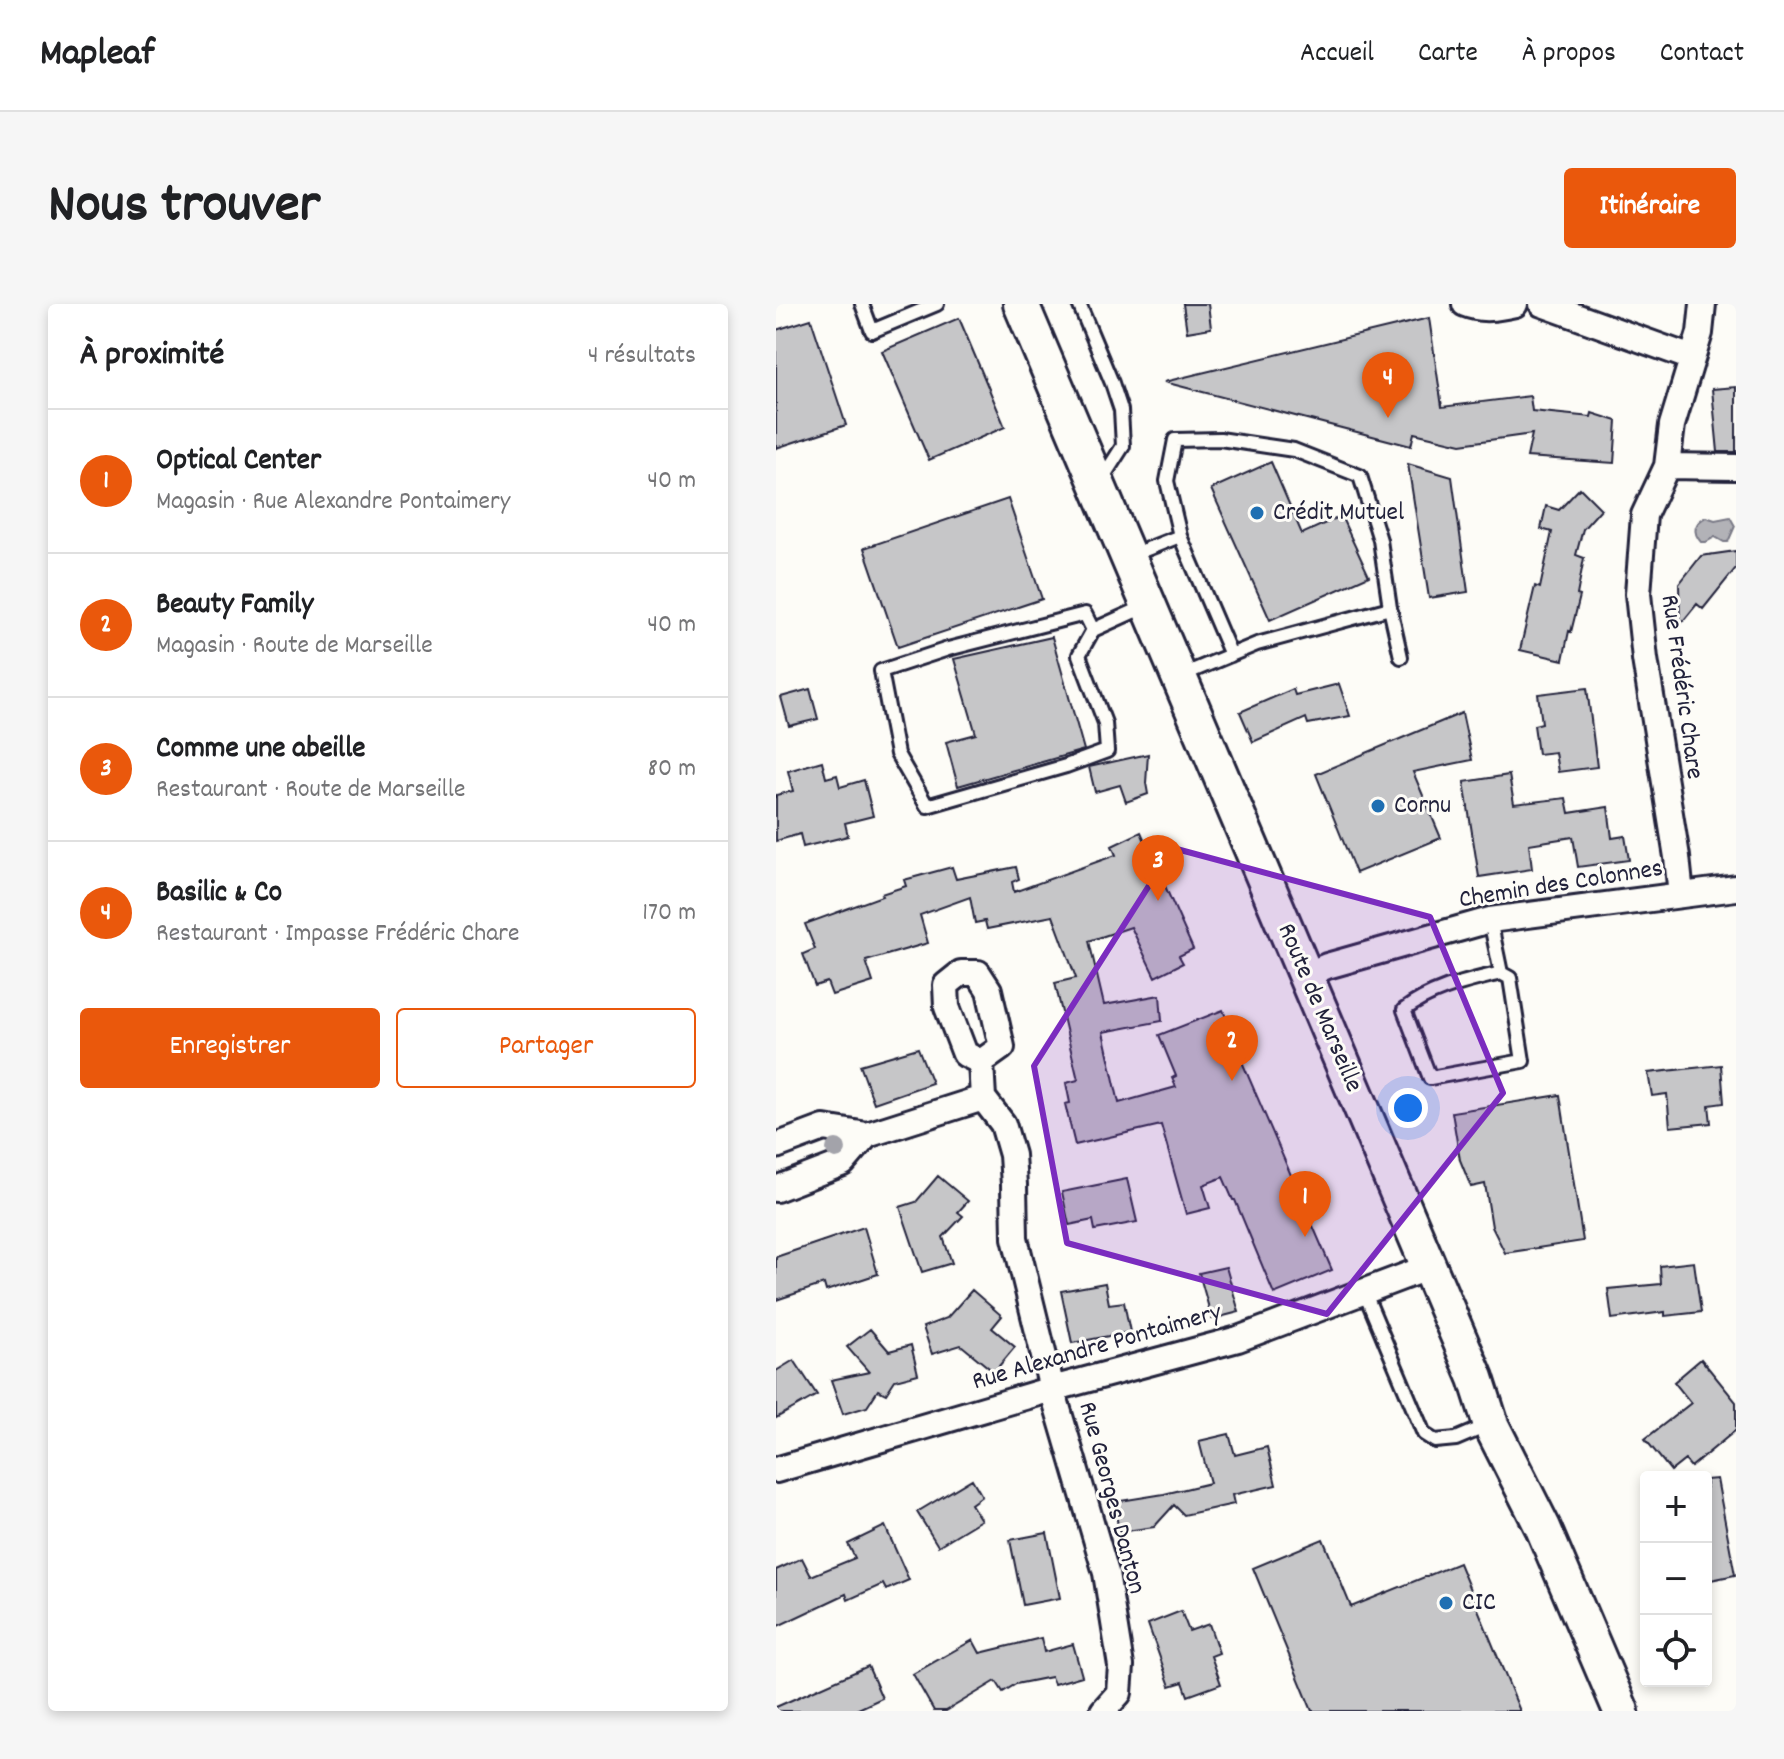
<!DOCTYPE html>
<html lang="fr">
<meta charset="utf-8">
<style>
:root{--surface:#fff;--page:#f6f6f6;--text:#202124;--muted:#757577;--line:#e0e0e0;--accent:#ea580c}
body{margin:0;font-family:Dekko,sans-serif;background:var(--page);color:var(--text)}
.controls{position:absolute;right:24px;bottom:24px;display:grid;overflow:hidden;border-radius:8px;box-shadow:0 4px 12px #0003}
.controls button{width:72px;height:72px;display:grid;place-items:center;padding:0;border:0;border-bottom:2px solid var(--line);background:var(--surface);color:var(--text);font:40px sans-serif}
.you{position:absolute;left:632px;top:804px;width:28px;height:28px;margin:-20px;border:6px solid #fff;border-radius:50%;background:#1a73e8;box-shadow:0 0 0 12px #1a73e833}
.badge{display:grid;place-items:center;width:52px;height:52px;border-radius:50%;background:var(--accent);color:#fff;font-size:26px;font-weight:700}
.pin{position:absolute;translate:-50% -66px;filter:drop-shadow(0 2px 4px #0008)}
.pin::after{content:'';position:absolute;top:42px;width:28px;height:24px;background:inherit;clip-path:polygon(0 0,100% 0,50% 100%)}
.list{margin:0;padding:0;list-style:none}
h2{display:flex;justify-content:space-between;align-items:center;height:104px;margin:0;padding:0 32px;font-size:34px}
h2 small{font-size:26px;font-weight:400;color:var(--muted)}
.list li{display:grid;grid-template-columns:52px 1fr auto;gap:24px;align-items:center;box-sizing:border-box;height:144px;padding:0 32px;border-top:2px solid var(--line)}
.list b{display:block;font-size:30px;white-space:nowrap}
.list p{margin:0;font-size:26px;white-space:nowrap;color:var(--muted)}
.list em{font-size:26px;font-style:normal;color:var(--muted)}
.actions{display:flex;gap:16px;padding:24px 32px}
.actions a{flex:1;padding:18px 0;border:2px solid var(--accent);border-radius:8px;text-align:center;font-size:28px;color:var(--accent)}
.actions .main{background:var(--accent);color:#fff}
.icon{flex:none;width:44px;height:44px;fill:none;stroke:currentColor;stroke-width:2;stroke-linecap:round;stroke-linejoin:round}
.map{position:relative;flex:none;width:960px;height:1407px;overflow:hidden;border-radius:8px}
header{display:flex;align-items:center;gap:48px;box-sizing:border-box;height:112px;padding:0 40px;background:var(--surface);border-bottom:2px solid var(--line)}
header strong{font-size:38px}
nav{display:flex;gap:44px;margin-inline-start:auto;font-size:28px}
.intro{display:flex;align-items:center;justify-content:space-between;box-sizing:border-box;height:192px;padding:0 48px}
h1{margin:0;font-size:56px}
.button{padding:20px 36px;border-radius:8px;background:var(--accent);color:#fff;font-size:28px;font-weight:700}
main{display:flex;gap:48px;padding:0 48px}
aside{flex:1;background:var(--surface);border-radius:8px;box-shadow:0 4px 12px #0003}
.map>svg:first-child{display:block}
.water{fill:#b2b2b7;stroke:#787885;stroke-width:2}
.building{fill:#c6c6c8;stroke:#22223b;stroke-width:2}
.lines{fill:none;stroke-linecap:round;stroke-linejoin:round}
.lane-casing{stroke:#22223b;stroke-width:18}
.street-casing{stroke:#22223b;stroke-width:30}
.secondary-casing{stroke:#22223b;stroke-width:40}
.lane{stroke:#fdfcf7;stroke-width:12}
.street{stroke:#fdfcf7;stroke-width:24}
.secondary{stroke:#fdfcf7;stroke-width:34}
.tree{fill:#a3a3aa}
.marked{fill:#7b2cbf;fill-opacity:0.2;stroke:#7b2cbf;stroke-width:6;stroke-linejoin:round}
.poi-dot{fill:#1f6fb2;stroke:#fdfcf7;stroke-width:3}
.labels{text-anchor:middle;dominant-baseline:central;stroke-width:6;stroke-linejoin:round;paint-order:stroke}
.poi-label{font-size:26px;fill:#22223b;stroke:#fdfcf7;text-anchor:start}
.street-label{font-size:26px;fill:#22223b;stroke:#fdfcf7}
</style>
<header>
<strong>Mapleaf</strong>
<nav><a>Accueil</a><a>Carte</a><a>À propos</a><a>Contact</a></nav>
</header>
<div class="intro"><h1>Nous trouver</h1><a class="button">Itinéraire</a></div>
<main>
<aside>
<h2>À proximité<small>4 résultats</small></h2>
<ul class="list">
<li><span class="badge">1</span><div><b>Optical Center</b><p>Magasin · Rue Alexandre Pontaimery</p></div><em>40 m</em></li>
<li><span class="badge">2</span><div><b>Beauty Family</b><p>Magasin · Route de Marseille</p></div><em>40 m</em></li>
<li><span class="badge">3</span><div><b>Comme une abeille</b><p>Restaurant · Route de Marseille</p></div><em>80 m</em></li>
<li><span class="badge">4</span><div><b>Basilic &amp; Co</b><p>Restaurant · Impasse Frédéric Chare</p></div><em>170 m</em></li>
</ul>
<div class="actions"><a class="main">Enregistrer</a><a>Partager</a></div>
</aside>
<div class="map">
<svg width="960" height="1407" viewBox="0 0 960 1407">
<rect width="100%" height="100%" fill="#fdfcf7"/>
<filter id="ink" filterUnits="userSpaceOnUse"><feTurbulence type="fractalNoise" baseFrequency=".0125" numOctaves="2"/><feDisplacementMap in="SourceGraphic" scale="16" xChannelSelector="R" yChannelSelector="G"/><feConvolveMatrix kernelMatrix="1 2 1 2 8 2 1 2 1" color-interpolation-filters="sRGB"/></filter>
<g filter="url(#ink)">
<path class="water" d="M 930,213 L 939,216 L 954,213 L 959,222 L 952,238 L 948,238 L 939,233 L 930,238 L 925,238 C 916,228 918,219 930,213 Z"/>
<path class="building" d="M 407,0 L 432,0 L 435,24 L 411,28 Z
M 183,14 L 229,123 L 153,156 L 106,47 Z
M 653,14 L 666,103 L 754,92 L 756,107 L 815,113 L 816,109 L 841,117 L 838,159 L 751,153 L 756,130 L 685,140 L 638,129 L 635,142 L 388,78 Z
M 35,15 L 70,121 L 0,144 L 0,26 Z
M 960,83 L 960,148 L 942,148 L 936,85 Z
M 495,158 L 526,230 L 565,212 L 593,272 L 494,316 L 435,185 Z
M 632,160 L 676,173 L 692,288 L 653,294 Z
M 804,184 L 825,205 L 807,225 L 800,251 L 808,254 L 801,291 L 804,292 L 795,328 L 793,327 L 787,356 L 744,346 L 759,282 L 764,284 L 776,228 L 765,225 L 770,202 L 783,206 Z
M 232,195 L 266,295 L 122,343 L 88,244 Z
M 960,247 L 960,264 L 927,305 L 921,300 L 904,321 L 903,280 L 925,252 Z
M 276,333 L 308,446 L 182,482 L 170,438 L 200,430 L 178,355 Z
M 563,380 L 574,412 L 532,420 L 530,414 L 477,438 L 464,408 L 517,385 L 519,391 Z
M 811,384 L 821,463 L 782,468 L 779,448 L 762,450 L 758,421 L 766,419 L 762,390 Z
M 34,385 L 42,415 L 13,422 L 5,393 Z
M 686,409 L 696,456 L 637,468 L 665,534 L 580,569 L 540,470 Z
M 372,450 L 370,479 L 372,490 L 350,498 L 344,481 L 319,488 L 313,463 Z
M 46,457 L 50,474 L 61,471 L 64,483 L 88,476 L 97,512 L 69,519 L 72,532 L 27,543 L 24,530 L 0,537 L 0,491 L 17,487 L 12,467 Z
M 733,471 L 738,500 L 790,494 L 793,509 L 832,503 L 836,534 L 849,532 L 853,556 L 802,563 L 797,533 L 753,540 L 756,565 L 703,573 L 688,478 Z
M 365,528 L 417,645 L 403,652 L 407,659 L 379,673 L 355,623 L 313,637 L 328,701 L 384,691 L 386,717 L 327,728 L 343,799 L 400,783 L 396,774 L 400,772 L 383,731 L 447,706 L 456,729 L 454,730 L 556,966 L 498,990 L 459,896 L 457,896 L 447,873 L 427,881 L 434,904 L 410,910 L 385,821 L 299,841 L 289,800 L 294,799 L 290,779 L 302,776 L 279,679 L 300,674 L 277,612 L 211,625 L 209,617 L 199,619 L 194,593 L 144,611 L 152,639 L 90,657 L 97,678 L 56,691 L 51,678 L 39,682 L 27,650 L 39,645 L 29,620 L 106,592 L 105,590 L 130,582 L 128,576 L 176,563 L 180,575 L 240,563 L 243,575 L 236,578 L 238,588 L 340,551 L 336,542 Z
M 142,744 L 156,779 L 98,799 L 84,761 Z
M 945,761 L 948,799 L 933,801 L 935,819 L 894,823 L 891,790 L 876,792 L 872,769 Z
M 784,791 L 807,937 L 729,949 L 716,923 L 709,880 L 695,883 L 684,856 L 676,808 Z
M 162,872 L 192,897 L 182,908 L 187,912 L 167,933 L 176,959 L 146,968 L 124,903 L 140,898 Z
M 351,875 L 361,918 L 319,926 L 317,916 L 293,921 L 286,888 Z
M 88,923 L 102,970 L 50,987 L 48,980 L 0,996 L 0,953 Z
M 918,958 L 925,1008 L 889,1012 L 889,1008 L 836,1015 L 832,985 L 885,980 L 884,962 Z
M 450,963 L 463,1008 L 436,1015 L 423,969 Z
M 329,979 L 333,1000 L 348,998 L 354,1028 L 296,1039 L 285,987 Z
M 196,986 L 226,1012 L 216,1024 L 239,1043 L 218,1068 L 185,1041 L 156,1050 L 147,1023 L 171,1014 Z
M 94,1025 L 113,1047 L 135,1041 L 142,1070 L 119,1076 L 110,1090 L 102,1086 L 91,1103 L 67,1110 L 55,1076 L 93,1068 L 71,1043 Z
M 925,1055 L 960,1098 L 960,1126 L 915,1163 L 909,1156 L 895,1167 L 869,1135 L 915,1099 L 898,1078 Z
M 18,1056 L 41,1091 L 0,1114 L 0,1067 Z
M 453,1130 L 459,1151 L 491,1143 L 500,1181 L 456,1191 L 458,1200 L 408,1211 L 398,1201 L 378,1223 L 343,1228 L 338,1198 L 388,1190 L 434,1179 L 423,1137 Z
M 196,1175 L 206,1192 L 195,1200 L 205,1216 L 162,1242 L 141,1208 Z
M 941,1175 L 959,1271 L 930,1277 L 930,1176 Z
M 109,1222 L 133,1276 L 110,1286 L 107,1280 L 72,1296 L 70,1290 L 0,1323 L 0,1266 L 26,1254 L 35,1272 L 79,1254 L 72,1240 Z
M 271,1229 L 284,1294 L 247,1301 L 234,1236 Z
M 547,1235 L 575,1303 L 683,1259 L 744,1407 L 536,1407 L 477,1264 Z
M 405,1307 L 413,1327 L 433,1320 L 443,1349 L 435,1352 L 445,1380 L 412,1392 L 407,1378 L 394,1382 L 372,1320 Z
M 265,1334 L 268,1348 L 297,1340 L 306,1372 L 278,1380 L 275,1373 L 240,1380 L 227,1388 L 220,1377 L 170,1407 L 158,1407 L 137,1370 L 197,1336 L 204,1349 Z
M 92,1362 L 106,1394 L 78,1407 L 0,1407 L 0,1403 Z"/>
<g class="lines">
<g class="lane-casing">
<path id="lane" d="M 86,0 L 96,27 L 161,0
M 303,0 L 336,79 L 345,106 L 347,142 L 324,178
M 404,232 L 455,351
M 356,251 L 404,232 L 391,177 L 399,136 L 444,135 L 518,146 L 584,172 L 604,236 L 614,304 L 625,353
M 317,326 L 309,310 L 172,345 L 105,367 L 121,450 L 151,502 L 290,462 L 331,447 L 329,419 L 303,351 L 317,326 L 370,302
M 404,372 L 481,340 L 614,304
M 714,616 L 725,669 L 734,674 L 747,757 L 654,774 L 628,706 C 657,684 690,678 725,669
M 588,987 L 648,1130 L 659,1137 L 680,1135 L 713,1121"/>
</g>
<g class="street-casing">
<path id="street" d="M 689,0 C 706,7 721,4 739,0
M 766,0 L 916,54
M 891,162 L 960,163
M 905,591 L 901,553 L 869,355 L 862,290 L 868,211 L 891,162 L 896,121 L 924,29 L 927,0
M 185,669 L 202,669 L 213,686 L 226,743 L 205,758 L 189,750 L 171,703 L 170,681 Z
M 530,671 L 551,662 L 714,616 L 960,584
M 205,758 L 207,794 L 227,820 L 236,851 L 238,881 L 239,934 L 276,1085 L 330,1269 L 345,1362 L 343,1389 L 327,1407
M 0,842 L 48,824 L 91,831 L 207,794
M 0,885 L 67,859 L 91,831
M 0,1166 L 276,1085 L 462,1035 L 653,963"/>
</g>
<g class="secondary-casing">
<path id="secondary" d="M 245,0 L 700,1074 L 715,1121 L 767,1224 L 845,1407"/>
</g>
<use href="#lane" class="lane"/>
<use href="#street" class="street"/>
<use href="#secondary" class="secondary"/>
</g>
<circle class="tree" cx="60" cy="845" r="10"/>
</g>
<path class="marked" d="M 397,544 L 654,613 L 727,789 L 551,1010 L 291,939 L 258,762 Z"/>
<g class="poi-dot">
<circle cx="481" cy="209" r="8"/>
<circle cx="602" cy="502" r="8"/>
<circle cx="670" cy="1299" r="8"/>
</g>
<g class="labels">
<g class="poi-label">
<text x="497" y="209">Crédit Mutuel</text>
<text x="618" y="502">Cornu</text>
<text x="686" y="1299">CIC</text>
</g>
<g class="street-label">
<text transform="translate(905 383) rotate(82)">Rue Frédéric Chare</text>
<text transform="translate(785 581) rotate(-9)">Chemin des Colonnes</text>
<text transform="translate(543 704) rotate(67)">Route de Marseille</text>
<text transform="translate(321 1044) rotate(-16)">Rue Alexandre Pontaimery</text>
<text transform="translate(335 1194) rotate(75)">Rue Georges Danton</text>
</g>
</g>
</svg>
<div class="controls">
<button>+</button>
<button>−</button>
<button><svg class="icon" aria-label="locate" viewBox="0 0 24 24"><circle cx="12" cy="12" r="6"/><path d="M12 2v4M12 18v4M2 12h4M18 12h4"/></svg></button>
</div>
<div class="you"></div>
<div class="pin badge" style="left:529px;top:933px">1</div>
<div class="pin badge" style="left:456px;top:777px">2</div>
<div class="pin badge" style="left:382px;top:597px">3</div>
<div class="pin badge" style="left:612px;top:114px">4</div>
</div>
</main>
